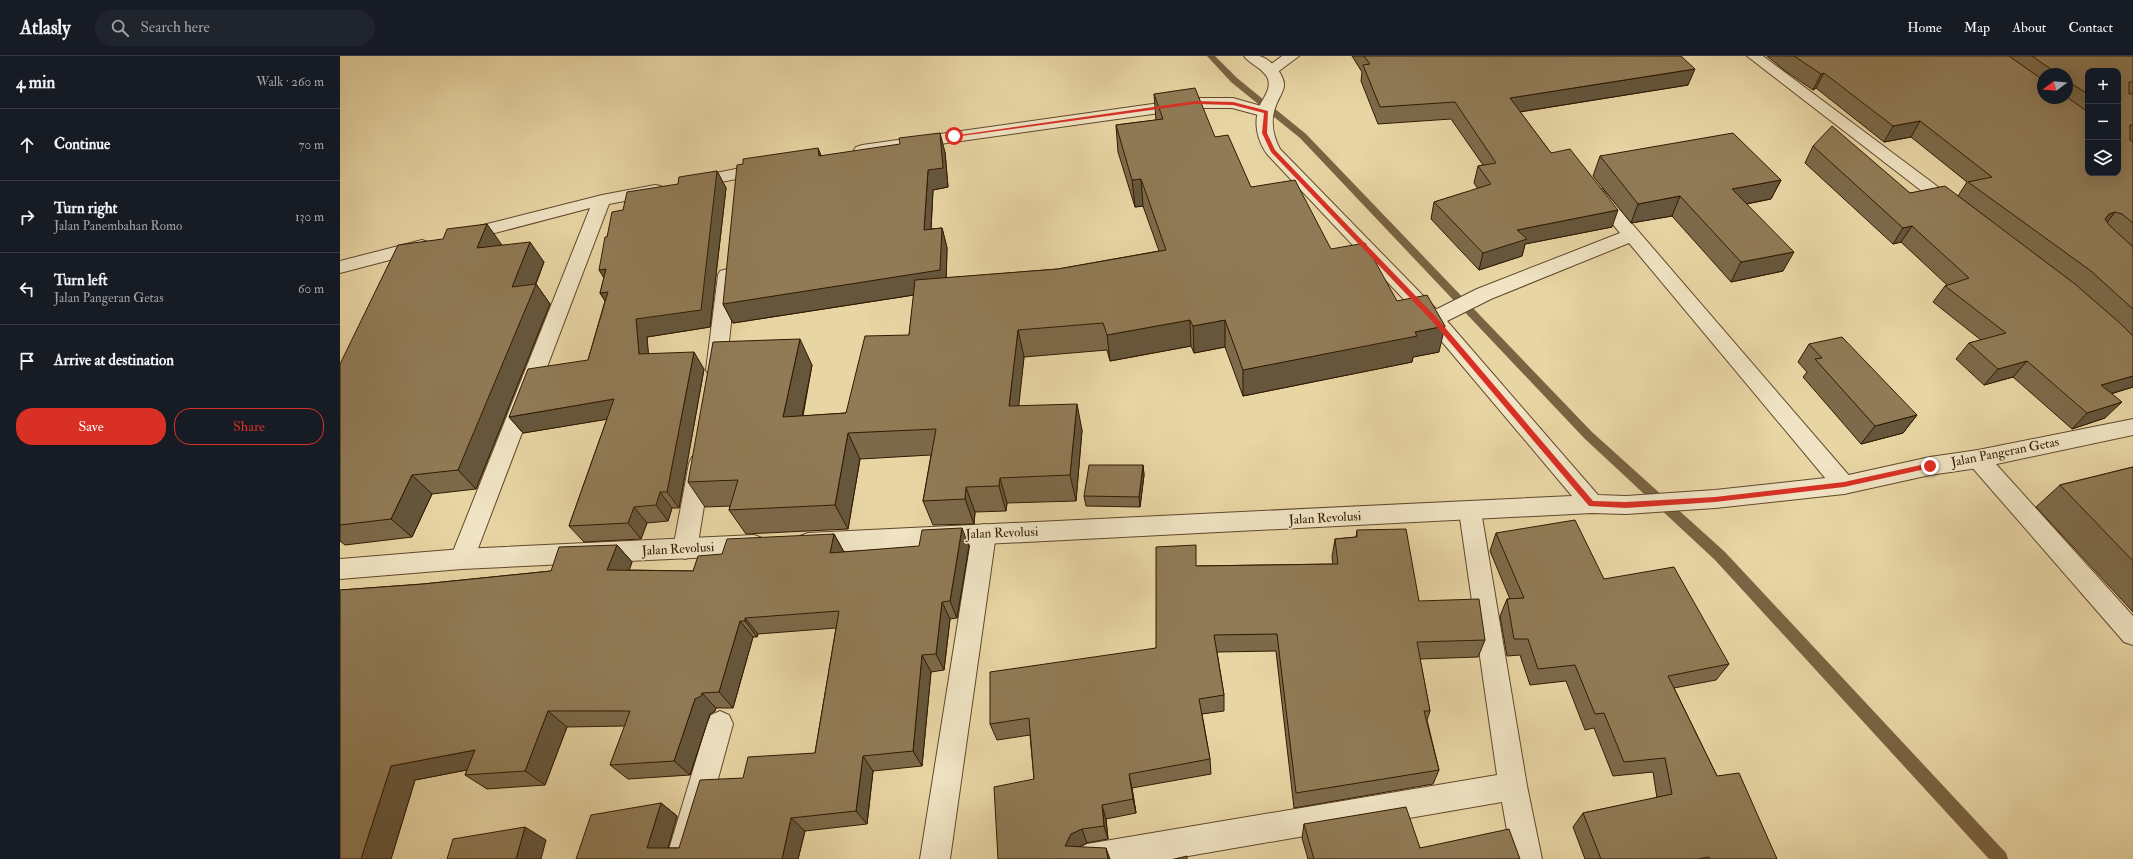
<!DOCTYPE html>
<meta charset="utf-8">
<style>
:root{--surface:#171b24;--page:#20242c;--text:#f1f3f6;--muted:#9ea1a6;--line:#363941;--accent:#d93025}
body{margin:0;font-family:"IM FELL Double Pica",serif;background:var(--page);color:var(--text)}
.controls{position:absolute;right:12px;top:12px;display:grid;overflow:hidden;border-radius:8px;box-shadow:0 4px 16px #0002}
.controls button{width:36px;height:36px;display:grid;place-items:center;padding:0;border:0;border-bottom:1px solid var(--line);background:var(--surface);color:var(--text);font:20px sans-serif}
.compass{position:absolute;left:1697px;top:12px;width:36px;height:36px;border-radius:50%;background:var(--surface);box-shadow:0 4px 16px #0002;rotate:254deg}
.stop{position:absolute;width:12px;height:12px;margin:-9px;border:3px solid #d93025;border-radius:50%;background:#fff}
.stop.end{background:#d93025;border-color:#fff;box-shadow:0 1px 4px #0008}
.list{margin:0;padding:0;list-style:none}
h2{display:flex;justify-content:space-between;align-items:center;height:52px;margin:0;padding:0 16px;font-size:17px}
h2 small{font-size:13px;font-weight:400;color:var(--muted)}
.list li{display:grid;grid-template-columns:26px 1fr auto;gap:12px;align-items:center;box-sizing:border-box;height:72px;padding:0 16px;border-top:1px solid var(--line)}
.list b{display:block;font-size:15px;white-space:nowrap}
.list p{margin:0;font-size:13px;white-space:nowrap;color:var(--muted)}
.list em{font-size:13px;font-style:normal;color:var(--muted)}
.actions{display:flex;gap:8px;padding:12px 16px}
.actions a{flex:1;padding:9px 0;border:1px solid var(--accent);border-radius:16px;text-align:center;font-size:14px;color:var(--accent)}
.actions .main{background:var(--accent);color:#fff}
.icon{flex:none;width:22px;height:22px;fill:none;stroke:currentColor;stroke-width:2;stroke-linecap:round;stroke-linejoin:round}
.map{position:relative;flex:none;width:1793px;height:803px;overflow:hidden}
header{display:flex;align-items:center;gap:24px;box-sizing:border-box;height:56px;padding:0 20px;background:var(--surface);border-bottom:1px solid var(--line)}
header strong{font-size:19px}
nav{display:flex;gap:22px;margin-inline-start:auto;font-size:14px}
.search{width:280px;height:36px;background:var(--page);display:flex;align-items:center;gap:10px;box-sizing:border-box;padding:0 14px;border-radius:22px;color:var(--muted);font-size:15px}
main{display:flex}
aside{flex:1;background:var(--surface)}
.map>svg:first-child{display:block}
.lines{fill:none;stroke-linecap:round;stroke-linejoin:round}
.stream{fill:#7a6342;fill-rule:evenodd}
.minor-casing{stroke:#5f482a;stroke-width:2}
.tertiary-casing{stroke:#5f482a;stroke-width:2}
.minor{fill:#f0e4c4;fill-rule:evenodd}
.tertiary{fill:#f0e4c4;fill-rule:evenodd}
.wall{fill:#7c6a4a;stroke:#311901;fill-rule:evenodd}
.shaded-wall{fill:#65563c;stroke:#311901}
.building{fill:#907b56;stroke:#311901}
.route{fill:#d93025}
.labels{text-anchor:middle;dominant-baseline:central;stroke-width:3.5;stroke-linejoin:round;paint-order:stroke}
.street-label{font-size:13px;fill:#311901;stroke:#f0e4c4}
</style>
<header>
<strong>Atlasly</strong>
<div class="search"><svg class="icon" aria-label="search" viewBox="0 0 24 24"><circle cx="10" cy="10" r="6"/><path d="M15 15l6 6"/></svg>Search here</div>
<nav><a>Home</a><a>Map</a><a>About</a><a>Contact</a></nav>
</header>
<main>
<aside>
<h2>4 min<small>Walk · 260 m</small></h2>
<ul class="list">
<li><svg class="icon" aria-label="ahead" viewBox="0 0 24 24"><path d="M12 20V5M6 11l6-6 6 6"/></svg><div><b>Continue</b></div><em>70 m</em></li>
<li><svg class="icon" aria-label="right" viewBox="0 0 24 24"><path d="M7 20v-9h11M14 6l5 5-5 5"/></svg><div><b>Turn right</b><p>Jalan Panembahan Romo</p></div><em>130 m</em></li>
<li><svg class="icon" aria-label="left" viewBox="0 0 24 24"><path d="M17 20v-9H6M10 6l-5 5 5 5"/></svg><div><b>Turn left</b><p>Jalan Pangeran Getas</p></div><em>60 m</em></li>
<li><svg class="icon" aria-label="arrive" viewBox="0 0 24 24"><path d="M6 21V4h12l-3 4 3 4H6"/></svg><div><b>Arrive at destination</b></div></li>
</ul>
<div class="actions"><a class="main">Save</a><a>Share</a></div>
</aside>
<div class="map">
<svg width="1793" height="803" viewBox="0 0 1793 803">
<rect width="100%" height="100%" fill="#e8d5a4"/>
<filter id="stains"><feTurbulence type="fractalNoise" baseFrequency=".005" numOctaves="4"/><feColorMatrix values="0 0 0 0 .2 0 0 0 0 .09 0 0 0 0 .02 0 0 0 .5 -.17"/></filter>
<radialGradient id="worn" r=".72"><stop offset=".6" stop-color="#630" stop-opacity="0"/><stop offset="1" stop-color="#630" stop-opacity=".3"/></radialGradient>
<g class="lines">
<path class="stream" d="M 867,0 L 875,0 L 897,22 L 966,78 L 1252,376 L 1385,496 L 1666,797 L 1668,803 L 1649,803 L 1375,504 L 1244,382 L 960,82 L 891,26 Z"/>
<g class="minor-casing">
<path id="minor" d="M 942,0 L 959,0 L 935,18 L 925,18 L 922,15 Z
M 1407,0 L 1423,0 L 1621,148 L 1624,152 L 1621,156 L 1615,157 L 1609,156 Z
M 855,42 L 893,42 L 932,53 L 934,56 L 932,59 L 926,61 L 892,52 L 855,52 L 522,99 L 516,97 L 514,94 L 516,91 L 522,89 Z
M 425,107 L 431,108 L 433,112 L 431,116 L 351,132 L 345,131 L 342,127 L 345,123 L 351,122 Z
M 315,129 L 321,130 L 324,134 L 321,138 L 269,148 L 134,503 L 130,510 L 122,513 L 114,510 L 110,503 L 250,152 L 121,186 L 115,184 L 112,180 L 115,176 L 262,139 Z
M 1256,132 L 1262,133 L 1512,423 L 1515,429 L 1512,435 L 1504,438 L 1496,435 L 1289,187 L 1151,243 L 1101,268 L 1094,270 L 1087,268 L 1084,263 L 1087,258 L 1137,233 L 1280,177 L 1247,137 L 1250,133 Z
M 82,184 L 88,186 L 91,190 L 88,194 L 0,217 L 0,205 Z
M 387,213 L 394,215 L 396,219 L 386,314 L 383,319 L 376,321 L 369,319 L 366,314 L 378,219 L 380,215 Z
M 1638,394 L 1646,397 L 1793,560 L 1793,589 L 1784,586 L 1630,409 L 1627,403 L 1630,397 Z
M 360,398 L 368,401 L 371,407 L 357,493 L 353,500 L 345,503 L 337,500 L 333,493 L 349,407 L 352,401 Z
M 1130,446 L 1138,448 L 1141,455 L 1187,730 L 1202,803 L 1172,803 L 1162,746 L 831,803 L 732,803 L 737,793 L 747,788 L 1157,719 L 1119,455 L 1122,448 Z
M 644,468 L 652,471 L 656,478 L 610,803 L 580,803 L 632,478 L 636,471 Z
M 380,655 L 389,659 L 393,668 L 356,803 L 326,803 L 367,668 L 371,659 Z"/>
</g>
<g class="tertiary-casing">
<path id="tertiary" d="M 904,0 C 909,0 915,0 919,0 C 930,2 945,19 944,30 C 943,36 939,42 937,47 C 930,62 932,78 940,93 L 1101,258 L 1258,439 L 1286,440 L 1375,434 L 1504,420 L 1590,401 L 1638,394 L 1793,363 L 1793,379 L 1638,412 L 1590,419 L 1504,438 L 1375,452 L 1286,458 L 1252,457 L 468,497 L 460,494 L 456,487 L 460,480 L 468,477 L 1232,440 L 1087,268 L 927,98 C 917,84 913,66 920,49 C 924,41 931,33 928,23 C 924,12 910,9 904,0 Z
M 414,479 L 422,482 L 426,489 L 422,496 L 414,499 L 122,513 L 0,523 L 0,503 L 122,493 Z"/>
</g>
<use href="#minor" class="minor"/>
<use href="#tertiary" class="tertiary"/>
</g>
<path class="wall" d="M 1012,0 L 1341,0 L 1348,29 L 1180,56 L 1211,97 L 1272,171 L 1185,188 L 1182,200 L 1139,214 L 1091,163 L 1094,146 L 1138,133 L 1134,127 L 1138,110 L 1143,109 L 1111,63 L 1038,68 L 1021,25 L 1022,16 Z
M 1427,0 L 1793,0 L 1793,331 L 1771,338 L 1765,362 L 1732,373 L 1673,321 L 1644,329 L 1616,303 L 1629,287 L 1641,284 L 1593,246 L 1605,230 L 1607,229 L 1561,186 L 1553,188 L 1465,107 L 1473,90 L 1570,137 L 1618,140 L 1627,126 L 1571,81 L 1544,86 L 1476,32 L 1473,34 L 1444,14 ZM 1748,15 L 1778,15 L 1748,117 ZM 1703,18 L 1727,18 L 1727,42 L 1703,42 Z
M 814,38 L 875,81 L 911,131 L 991,193 L 1057,245 L 1099,296 L 1073,301 L 1072,306 L 903,340 L 885,291 L 854,297 L 851,290 L 770,305 L 767,294 L 684,301 L 678,350 L 742,374 L 736,445 L 667,447 L 666,455 L 635,456 L 634,468 L 593,469 L 583,445 L 591,399 L 520,403 L 508,473 L 406,478 L 389,454 L 390,450 L 365,451 L 348,426 L 472,309 L 463,360 L 506,357 L 569,279 L 574,239 L 393,267 L 383,248 L 481,100 L 605,96 L 608,131 L 593,134 L 591,173 L 602,172 L 607,192 L 606,222 L 718,213 L 819,195 L 803,150 L 795,151 L 778,96 L 776,69 L 816,64 Z
M 1260,100 L 1441,124 L 1431,143 L 1407,148 L 1443,215 L 1391,226 L 1332,160 L 1291,167 L 1253,120 Z
M 377,115 L 386,132 L 370,271 L 307,281 L 308,298 L 364,313 L 339,452 L 332,452 L 328,465 L 307,467 L 301,483 L 244,486 L 229,470 L 267,363 L 183,377 L 169,361 L 248,304 L 265,245 L 260,237 L 264,222 L 267,181 L 283,154 L 338,128 Z
M 162,189 L 204,206 L 196,228 L 210,248 L 136,433 L 92,438 L 72,481 L 5,489 L 0,485 L 0,308 Z
M 1469,288 L 1577,359 L 1563,377 L 1521,388 L 1463,321 L 1467,316 L 1458,306 Z
M 803,409 L 804,419 L 800,451 L 746,450 L 744,440 Z
M 1793,411 L 1793,556 L 1696,451 L 1720,429 Z
M 1017,474 L 1079,545 L 1145,584 L 1138,601 L 1080,603 L 1090,655 L 1087,664 L 1099,714 L 1093,728 L 954,752 L 936,595 L 877,596 L 884,639 L 884,655 L 862,658 L 870,703 L 871,718 L 792,732 L 796,757 L 766,763 L 768,783 L 658,803 L 694,723 L 690,679 L 657,684 L 650,668 L 816,592 L 857,510 L 993,508 L 992,501 L 995,483 L 1016,481 Z
M 1156,477 L 1264,523 L 1389,608 L 1376,624 L 1334,632 L 1377,720 L 1437,803 L 1245,803 L 1233,771 L 1243,757 L 1317,742 L 1313,716 L 1273,720 L 1254,672 L 1245,674 L 1226,625 L 1190,629 L 1180,599 L 1167,600 L 1160,560 L 1167,543 L 1170,543 L 1150,495 Z
M 494,478 L 504,496 L 629,490 L 617,562 L 610,563 L 604,614 L 591,616 L 582,710 L 533,715 L 527,768 L 465,775 L 458,803 L 236,803 L 321,747 L 337,760 L 328,792 L 339,792 L 403,722 L 475,697 L 496,572 L 418,578 L 417,581 L 413,581 L 393,652 L 376,652 L 375,655 L 370,658 L 350,719 L 288,723 L 270,709 L 285,670 L 227,671 L 205,729 L 147,733 L 125,719 L 127,714 L 75,724 L 51,803 L 0,803 L 1,534 L 83,528 L 211,515 L 277,489 L 292,506 L 289,514 L 353,515 L 382,498 Z
M 964,768 L 1080,792 L 1180,803 L 968,803 L 962,782 Z"/>
<path class="shaded-wall" d="M 1355,13 L 1348,29 L 1166,58 L 1170,42 Z
M 1484,17 L 1476,32 L 1473,34 L 1481,18 Z
M 1580,65 L 1571,81 L 1544,86 L 1553,70 Z
M 600,77 L 605,96 L 608,131 L 593,134 L 590,193 L 584,174 L 588,114 Z
M 478,92 L 486,111 L 479,100 Z
M 377,115 L 386,132 L 370,271 L 307,281 L 310,315 L 299,298 L 296,263 Z
M 801,123 L 803,150 L 795,151 L 792,124 Z
M 1441,124 L 1431,143 L 1383,152 L 1392,133 Z
M 1340,140 L 1332,160 L 1291,167 L 1298,148 Z
M 1278,154 L 1272,171 L 1185,188 L 1182,200 L 1139,214 L 1143,197 L 1177,174 Z
M 1775,156 L 1762,173 L 1756,175 L 1769,158 Z
M 147,168 L 162,189 L 152,212 L 137,192 Z
M 1572,170 L 1561,186 L 1553,188 L 1563,172 Z
M 602,172 L 607,192 L 606,234 L 393,267 L 383,248 Z
M 190,186 L 204,206 L 195,229 L 196,228 L 210,248 L 136,433 L 118,414 L 172,231 Z
M 1454,196 L 1443,215 L 1391,226 L 1401,206 Z
M 266,213 L 270,232 L 259,214 Z
M 268,236 L 271,254 L 260,237 Z
M 850,264 L 851,290 L 770,305 L 767,279 Z
M 885,264 L 885,291 L 854,297 L 853,270 Z
M 1105,270 L 1099,296 L 1073,301 L 1072,306 L 903,340 L 903,314 L 1075,276 Z
M 678,274 L 684,301 L 676,376 L 669,350 Z
M 460,283 L 472,309 L 457,386 L 443,361 Z
M 354,296 L 364,313 L 339,452 L 327,436 Z
M 1687,305 L 1673,321 L 1644,329 L 1658,313 Z
M 1793,320 L 1793,331 L 1745,345 L 1761,329 Z
M 274,343 L 287,360 L 183,377 L 169,361 Z
M 1782,346 L 1765,362 L 1732,373 L 1747,357 Z
M 737,348 L 742,374 L 736,445 L 730,419 Z
M 1577,359 L 1563,377 L 1521,388 L 1535,370 Z
M 508,377 L 520,403 L 508,473 L 495,449 Z
M 803,409 L 804,419 L 800,451 L 799,441 Z
M 72,419 L 92,438 L 72,481 L 51,463 Z
M 660,422 L 667,447 L 666,455 L 659,430 Z
M 626,431 L 635,456 L 634,468 L 625,443 Z
M 320,436 L 332,452 L 328,465 L 316,449 Z
M 294,451 L 307,467 L 301,483 L 288,467 Z
M 622,472 L 629,490 L 617,562 L 610,545 Z
M 494,478 L 504,496 L 500,515 L 490,497 Z
M 277,489 L 292,506 L 283,531 L 267,514 Z
M 602,546 L 610,563 L 604,614 L 596,598 Z
M 405,562 L 418,578 L 417,581 L 405,565 Z
M 400,565 L 413,581 L 393,652 L 379,636 Z
M 582,599 L 591,616 L 582,710 L 573,695 Z
M 362,637 L 376,652 L 375,655 L 370,658 L 350,719 L 334,705 L 355,643 Z
M 208,655 L 227,671 L 205,729 L 185,715 Z
M 135,694 L 157,708 L 75,724 L 51,803 L 21,803 L 51,710 Z
M 523,700 L 533,715 L 527,768 L 516,755 Z
M 789,718 L 792,732 L 796,757 L 793,743 Z
M 321,747 L 337,760 L 325,803 L 307,792 Z
M 762,749 L 766,763 L 768,783 L 764,770 Z
M 451,762 L 465,775 L 458,803 L 442,803 Z
M 185,771 L 206,784 L 201,803 L 176,803 Z
M 742,773 L 747,787 L 736,792 L 725,790 L 731,778 Z
M 766,792 L 770,803 L 768,803 Z"/>
<path class="building" d="M 1024,0 L 1341,0 L 1355,13 L 1170,42 L 1211,97 L 1230,93 L 1278,154 L 1177,174 L 1187,183 L 1143,197 L 1094,146 L 1151,128 L 1138,110 L 1156,107 L 1115,46 L 1040,51 L 1023,9 L 1030,8 Z
M 1454,0 L 1669,0 L 1703,24 L 1703,42 L 1727,42 L 1727,41 L 1748,56 L 1748,117 L 1778,117 L 1778,15 L 1748,15 L 1748,38 L 1727,25 L 1727,18 L 1715,18 L 1715,16 L 1692,0 L 1793,0 L 1793,26 L 1789,26 L 1789,38 L 1793,38 L 1793,69 L 1790,69 L 1790,84 L 1793,86 L 1793,167 L 1782,158 L 1775,156 L 1769,158 L 1765,163 L 1769,169 L 1793,191 L 1793,253 L 1751,215 L 1628,126 L 1652,121 L 1580,65 L 1553,70 L 1484,17 L 1481,18 Z
M 855,32 L 875,81 L 888,79 L 911,131 L 955,124 L 991,193 L 1025,187 L 1057,245 L 1087,239 L 1105,270 L 1075,276 L 1077,280 L 903,314 L 885,264 L 853,270 L 850,264 L 767,279 L 763,267 L 678,274 L 669,350 L 737,348 L 730,419 L 660,422 L 659,430 L 626,431 L 625,443 L 583,445 L 596,373 L 508,377 L 495,449 L 389,454 L 398,424 L 348,426 L 373,286 L 460,283 L 443,361 L 506,357 L 525,280 L 569,279 L 575,224 L 718,213 L 826,194 L 801,123 L 792,124 L 776,69 L 823,63 L 814,38 Z
M 1492,70 L 1570,137 L 1605,130 L 1735,228 L 1781,268 L 1793,280 L 1793,320 L 1761,329 L 1782,346 L 1747,357 L 1687,305 L 1658,313 L 1629,287 L 1666,277 L 1605,230 L 1629,222 L 1572,170 L 1563,172 L 1473,90 Z
M 600,77 L 603,112 L 588,114 L 584,174 L 602,172 L 600,214 L 383,248 L 397,109 L 403,108 L 403,103 L 478,92 L 479,100 L 560,88 L 559,82 Z
M 1393,77 L 1441,124 L 1392,133 L 1454,196 L 1401,206 L 1340,140 L 1298,148 L 1260,100 Z
M 377,115 L 361,254 L 296,263 L 299,298 L 354,296 L 327,436 L 320,436 L 316,449 L 294,451 L 288,467 L 229,470 L 274,343 L 169,361 L 188,313 L 248,304 L 268,236 L 260,237 L 266,213 L 259,214 L 265,181 L 267,181 L 272,156 L 283,154 L 287,136 L 338,128 L 339,121 Z
M 147,168 L 137,192 L 190,186 L 172,231 L 196,228 L 118,414 L 72,419 L 51,463 L 0,469 L 0,308 L 58,189 L 103,183 L 107,173 Z
M 1502,281 L 1577,359 L 1535,370 L 1475,303 L 1482,302 L 1469,288 Z
M 749,409 L 803,409 L 799,441 L 744,440 Z
M 1793,411 L 1793,505 L 1720,429 Z
M 1235,464 L 1264,523 L 1334,511 L 1389,608 L 1328,620 L 1377,720 L 1399,717 L 1437,803 L 1370,803 L 1369,801 L 1357,803 L 1261,803 L 1243,757 L 1332,738 L 1325,702 L 1284,706 L 1264,657 L 1255,658 L 1235,609 L 1198,613 L 1188,583 L 1174,583 L 1167,543 L 1184,542 L 1156,477 Z
M 622,472 L 610,545 L 602,546 L 596,598 L 582,599 L 573,695 L 523,700 L 516,755 L 451,762 L 442,803 L 236,803 L 251,759 L 321,747 L 307,792 L 339,792 L 360,724 L 403,722 L 408,701 L 475,697 L 499,555 L 405,562 L 405,565 L 400,565 L 379,636 L 362,637 L 361,640 L 355,643 L 334,705 L 270,709 L 290,655 L 208,655 L 185,715 L 125,719 L 135,694 L 51,710 L 21,803 L 0,803 L 0,534 L 83,528 L 211,515 L 219,491 L 277,489 L 267,514 L 353,515 L 358,500 L 382,498 L 387,483 L 494,478 L 490,497 L 579,490 L 582,474 Z
M 1066,473 L 1079,545 L 1139,543 L 1145,584 L 1077,586 L 1090,655 L 1084,655 L 1099,714 L 956,737 L 937,578 L 874,579 L 884,639 L 859,643 L 870,703 L 789,718 L 793,743 L 762,749 L 764,770 L 742,773 L 731,778 L 725,790 L 766,792 L 768,803 L 658,803 L 654,731 L 694,723 L 689,662 L 650,668 L 650,616 L 816,592 L 816,491 L 856,489 L 856,510 L 998,508 L 995,483 L 1017,481 L 1017,474 Z
M 1066,751 L 1080,792 L 1169,773 L 1180,803 L 974,803 L 964,768 Z
M 185,771 L 176,803 L 107,803 L 113,783 Z
M 847,800 L 847,803 L 835,803 Z"/>
<path class="route" d="M 855,45 L 893,46 L 928,55 L 927,77 L 935,94 L 1096,261 L 1253,445 L 1286,446 L 1375,441 L 1504,426 L 1590,407 L 1593,410 L 1590,412 L 1504,431 L 1375,446 L 1286,452 L 1249,450 L 1091,264 L 931,96 L 922,77 L 924,57 L 893,49 L 855,48 L 614,81 L 612,80 Z"/>
<g class="labels">
<g class="street-label">
<text transform="translate(1665 396) rotate(-11)">Jalan Pangeran Getas</text>
<text transform="translate(985 462) rotate(-3)">Jalan Revolusi</text>
<text transform="translate(662 477) rotate(-2)">Jalan Revolusi</text>
<text transform="translate(338 493) rotate(-3)">Jalan Revolusi</text>
</g>
</g>
<rect width="100%" height="100%" filter="url(#stains)"/>
<rect width="100%" height="100%" fill="url(#worn)"/>
</svg>
<div class="controls">
<button>+</button>
<button>−</button>
<button><svg class="icon" aria-label="layers" viewBox="0 0 24 24"><path d="M12 4l9 5-9 5-9-5zM3 14l9 5 9-5"/></svg></button>
</div>
<svg class="compass" viewBox="-18 -18 36 36"><path d="M0-13l5 13h-10z" fill="#e53935"/><path d="M0 13l5-13h-10z" fill="#9ea1a6"/></svg>
<div class="stop" style="left:614px;top:80px"></div>
<div class="stop end" style="left:1590px;top:410px"></div>
</div>
</main>
